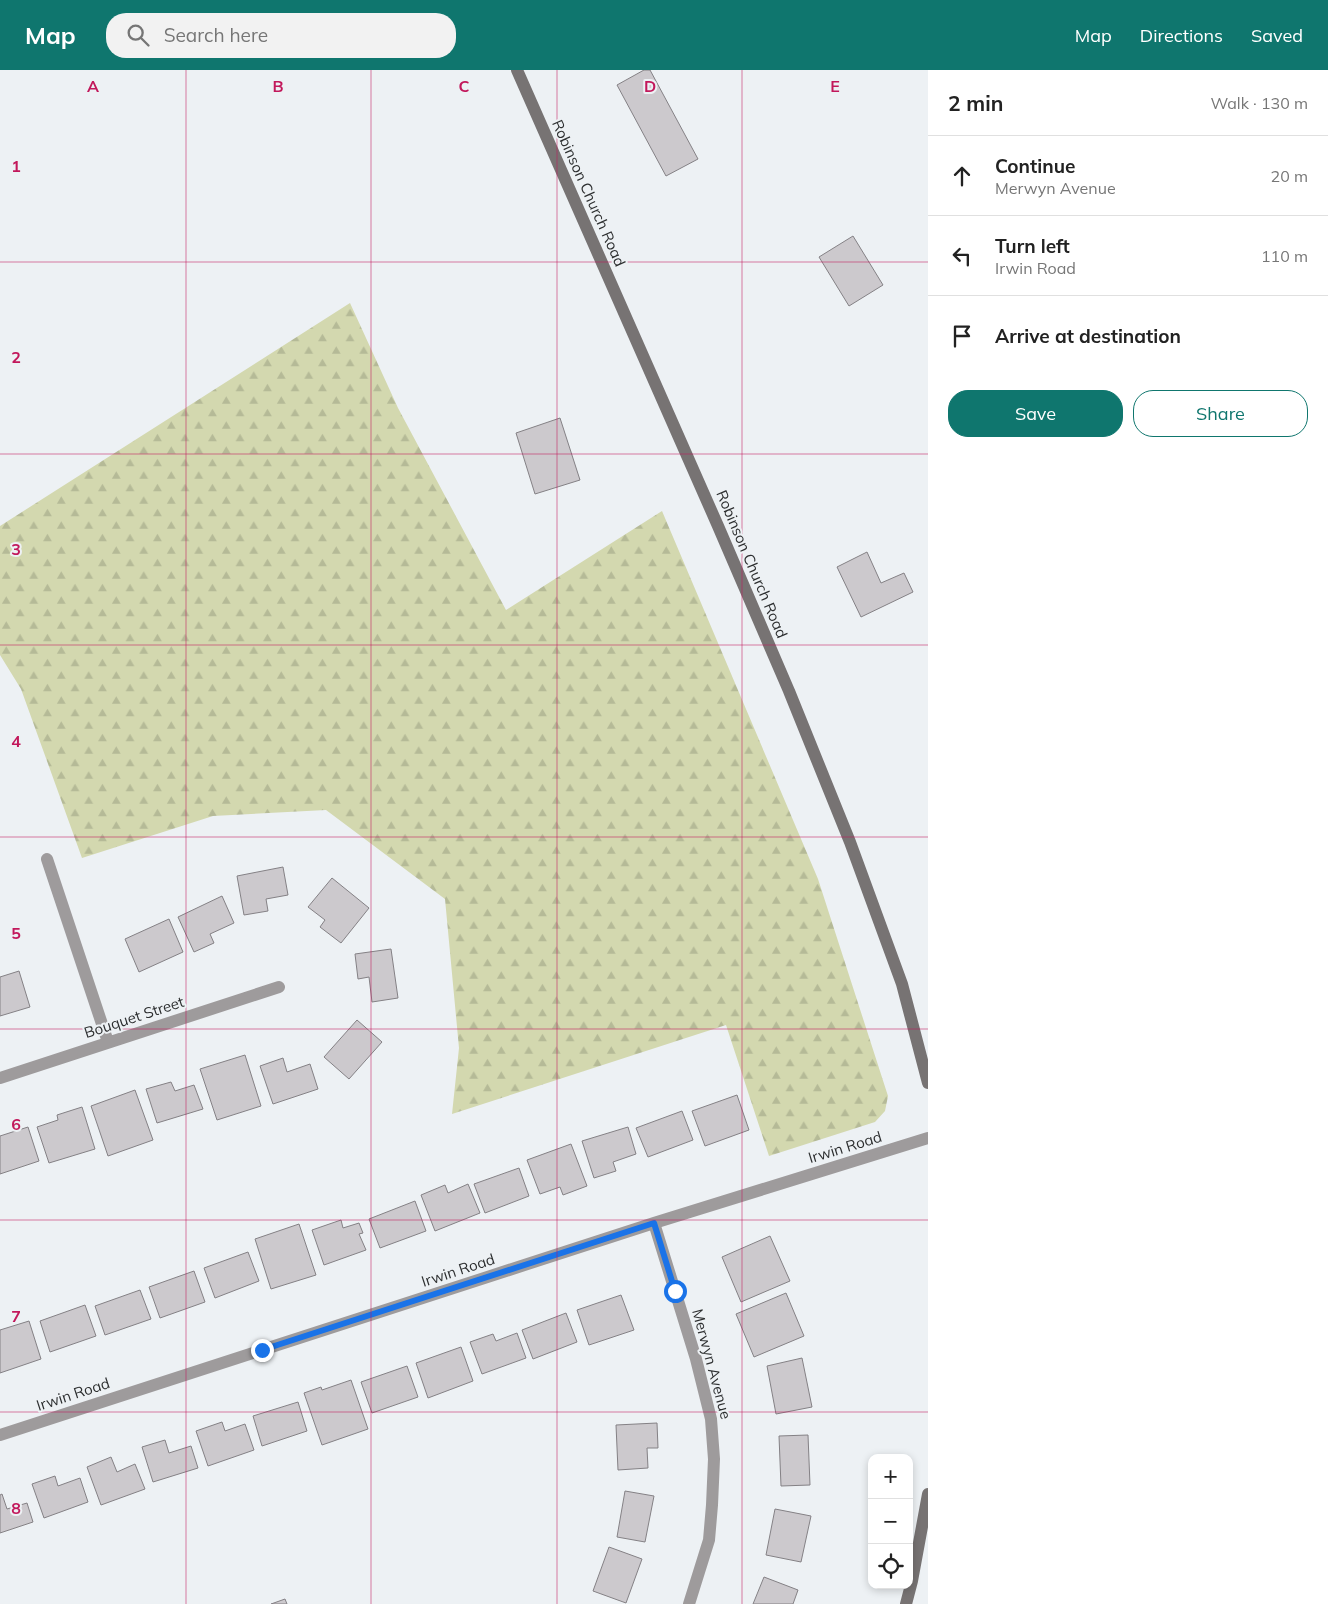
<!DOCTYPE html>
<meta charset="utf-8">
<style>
:root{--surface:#fff;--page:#f2f2f2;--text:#222;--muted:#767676;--line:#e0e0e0;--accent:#0f766e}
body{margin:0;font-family:Mulish,sans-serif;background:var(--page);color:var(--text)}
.controls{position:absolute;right:15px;bottom:15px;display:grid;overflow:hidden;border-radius:10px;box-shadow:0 2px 8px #0003}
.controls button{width:45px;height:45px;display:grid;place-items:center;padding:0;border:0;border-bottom:1px solid var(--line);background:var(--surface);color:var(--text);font:25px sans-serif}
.stop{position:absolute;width:15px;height:15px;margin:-11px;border:4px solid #1a73e8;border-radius:50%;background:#fff}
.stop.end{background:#1a73e8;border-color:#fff;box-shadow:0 1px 5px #0008}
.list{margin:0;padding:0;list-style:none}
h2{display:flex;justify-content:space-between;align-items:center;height:65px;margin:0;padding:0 20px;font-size:21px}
h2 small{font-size:16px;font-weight:400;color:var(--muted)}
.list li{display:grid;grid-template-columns:32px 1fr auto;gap:15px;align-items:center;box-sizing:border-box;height:80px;padding:0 20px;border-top:1px solid var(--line)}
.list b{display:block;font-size:19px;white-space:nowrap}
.list p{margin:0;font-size:16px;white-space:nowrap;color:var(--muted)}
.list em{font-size:16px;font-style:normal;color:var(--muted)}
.actions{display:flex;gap:10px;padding:15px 20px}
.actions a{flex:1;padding:11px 0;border:1px solid var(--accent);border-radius:20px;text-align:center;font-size:18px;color:var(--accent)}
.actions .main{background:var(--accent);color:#fff}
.icon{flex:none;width:28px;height:28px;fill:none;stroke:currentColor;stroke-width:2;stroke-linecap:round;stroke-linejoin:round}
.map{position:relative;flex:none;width:928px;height:1534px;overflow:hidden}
header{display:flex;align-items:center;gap:30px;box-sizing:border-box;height:70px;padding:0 25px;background:var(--accent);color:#fff}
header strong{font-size:24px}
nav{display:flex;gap:28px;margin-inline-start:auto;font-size:18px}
.search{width:350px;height:45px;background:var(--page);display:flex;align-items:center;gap:12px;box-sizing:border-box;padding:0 18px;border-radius:20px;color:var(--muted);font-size:19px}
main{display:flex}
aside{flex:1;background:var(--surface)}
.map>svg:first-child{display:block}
.forest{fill:url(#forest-firs)}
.building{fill:#ccc9cd;stroke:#848185}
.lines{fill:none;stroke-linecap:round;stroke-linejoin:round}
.street{stroke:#9e9b9c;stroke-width:12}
.secondary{stroke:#777373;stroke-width:12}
.route{stroke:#1a73e8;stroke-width:6}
.grid{fill:none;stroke:#c2185b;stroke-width:1;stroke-opacity:0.55}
.labels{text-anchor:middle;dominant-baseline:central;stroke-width:4;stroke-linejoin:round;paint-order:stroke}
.street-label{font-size:15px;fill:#2d2f30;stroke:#edf1f4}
.grid-label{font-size:16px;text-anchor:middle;font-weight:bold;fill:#c2185b;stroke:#edf1f4;stroke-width:4;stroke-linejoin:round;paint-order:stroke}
</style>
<header>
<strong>Map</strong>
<div class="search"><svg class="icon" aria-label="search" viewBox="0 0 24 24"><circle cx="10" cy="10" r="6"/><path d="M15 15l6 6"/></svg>Search here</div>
<nav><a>Map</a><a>Directions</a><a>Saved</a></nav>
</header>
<main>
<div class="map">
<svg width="928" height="1534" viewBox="0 0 928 1534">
<defs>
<pattern id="forest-firs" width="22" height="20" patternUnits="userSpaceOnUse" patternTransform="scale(1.25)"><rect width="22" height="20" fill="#d3d8af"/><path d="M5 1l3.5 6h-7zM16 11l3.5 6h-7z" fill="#b5ba97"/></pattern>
</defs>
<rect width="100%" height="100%" fill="#edf1f4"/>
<path class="forest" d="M 350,233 L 398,338 L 506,540 L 662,441 L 818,809 L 888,1026 L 885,1041 L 875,1052 L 769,1086 L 726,955 L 452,1044 L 459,978 L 445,829 L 326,740 L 213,746 L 82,788 L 21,619 L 0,585 L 0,456 Z"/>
<path class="building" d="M 644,0 L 650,0 L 698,89 L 666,106 L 617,15 Z
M 853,166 L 883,215 L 849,236 L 819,187 Z
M 560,348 L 580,410 L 535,424 L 516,363 Z
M 867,482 L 881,513 L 904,503 L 913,522 L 861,547 L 837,497 Z
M 283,797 L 288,825 L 266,829 L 268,841 L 244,845 L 237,806 Z
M 332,808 L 369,838 L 341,873 L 320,857 L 325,850 L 308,837 Z
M 222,826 L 234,853 L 210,864 L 214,873 L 194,882 L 178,847 Z
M 169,849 L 183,882 L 139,902 L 125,869 Z
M 391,879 L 398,928 L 372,932 L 369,907 L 358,909 L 355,884 Z
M 19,901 L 30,937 L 0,946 L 0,907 Z
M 357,950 L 382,972 L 349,1009 L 324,987 Z
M 245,985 L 261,1036 L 217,1050 L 200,999 Z
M 283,988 L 287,1002 L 310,994 L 318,1019 L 273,1034 L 260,996 Z
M 171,1012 L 175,1021 L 194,1015 L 203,1039 L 157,1053 L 146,1019 Z
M 135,1020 L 153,1070 L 108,1086 L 91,1036 Z
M 737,1025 L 749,1060 L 705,1076 L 692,1041 Z
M 82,1037 L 95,1079 L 49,1093 L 37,1057 L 58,1050 L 57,1045 Z
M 682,1041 L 693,1070 L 648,1087 L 636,1058 Z
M 28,1057 L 39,1091 L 0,1104 L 0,1066 Z
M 628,1057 L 636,1084 L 613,1092 L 616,1101 L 594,1108 L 582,1071 Z
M 571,1074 L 587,1116 L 563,1125 L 560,1117 L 540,1124 L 527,1090 Z
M 519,1098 L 529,1126 L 485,1143 L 474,1114 Z
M 468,1114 L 480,1143 L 435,1161 L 421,1125 L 445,1115 L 448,1123 Z
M 415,1131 L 426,1161 L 380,1178 L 369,1149 Z
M 341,1150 L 343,1158 L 359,1153 L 363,1163 L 359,1164 L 366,1180 L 324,1195 L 312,1160 Z
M 299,1154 L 316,1205 L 271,1219 L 255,1169 Z
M 770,1166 L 790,1211 L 741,1232 L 722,1187 Z
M 248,1182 L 259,1211 L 215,1228 L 204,1198 Z
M 194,1201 L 205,1232 L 160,1248 L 149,1217 Z
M 140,1220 L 151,1249 L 105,1265 L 95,1236 Z
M 786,1223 L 804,1266 L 754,1287 L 736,1244 Z
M 621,1225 L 634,1260 L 589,1275 L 577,1240 Z
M 85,1235 L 96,1266 L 50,1282 L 40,1251 Z
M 566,1243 L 577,1272 L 533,1289 L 522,1260 Z
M 29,1251 L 41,1289 L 0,1303 L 0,1260 Z
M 517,1263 L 526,1288 L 482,1304 L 470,1272 L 493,1264 L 496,1271 Z
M 461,1277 L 473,1311 L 428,1328 L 416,1293 Z
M 802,1288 L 812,1337 L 776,1344 L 767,1296 Z
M 407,1296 L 418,1327 L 372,1343 L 361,1312 Z
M 351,1310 L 368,1359 L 322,1375 L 304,1323 L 321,1317 L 322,1320 Z
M 298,1332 L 307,1361 L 262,1376 L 253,1346 Z
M 222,1352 L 225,1361 L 245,1354 L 254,1380 L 208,1396 L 196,1361 Z
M 657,1353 L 658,1378 L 647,1378 L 648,1398 L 618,1400 L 616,1355 Z
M 808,1365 L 810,1415 L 781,1416 L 779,1366 Z
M 165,1370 L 169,1383 L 191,1376 L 198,1398 L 153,1412 L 142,1377 Z
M 111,1387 L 117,1402 L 135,1394 L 145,1419 L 101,1435 L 87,1397 Z
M 55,1406 L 58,1416 L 80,1408 L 88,1432 L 44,1448 L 32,1414 Z
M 625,1421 L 654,1426 L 645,1472 L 617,1467 Z
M 2,1424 L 7,1439 L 27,1433 L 33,1452 L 0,1463 L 0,1425 Z
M 775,1439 L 811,1446 L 801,1492 L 766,1485 Z
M 609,1477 L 642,1489 L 626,1533 L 593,1521 Z
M 764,1507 L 798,1520 L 793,1534 L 753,1534 Z
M 285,1529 L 287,1534 L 271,1534 Z"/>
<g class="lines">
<path class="street" d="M 47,789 L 108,972
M 0,1008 L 279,917
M 654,1153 L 696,1289 L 711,1349 L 714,1389 L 712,1435 L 709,1470 L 689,1534
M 0,1365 L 654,1153 L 928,1068"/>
<path class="secondary" d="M 517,0 L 718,456 L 789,621 L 850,772 L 902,914 L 928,1013
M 906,1534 L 912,1511 L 928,1424"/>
</g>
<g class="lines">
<path class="route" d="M 262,1280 L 654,1153 L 675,1221"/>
</g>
<path class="grid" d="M 186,0 L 186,1534M 371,0 L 371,1534M 557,0 L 557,1534M 742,0 L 742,1534M 0,192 L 928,192M 0,384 L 928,384M 0,575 L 928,575M 0,767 L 928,767M 0,959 L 928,959M 0,1150 L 928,1150M 0,1342 L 928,1342"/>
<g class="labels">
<g class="street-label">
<text transform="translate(589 123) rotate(66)">Robinson Church Road</text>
<text transform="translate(752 494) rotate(67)">Robinson Church Road</text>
<text transform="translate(134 947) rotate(-18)">Bouquet Street</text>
<text transform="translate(845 1077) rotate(-17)">Irwin Road</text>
<text transform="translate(458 1200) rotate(-18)">Irwin Road</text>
<text transform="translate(712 1294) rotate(75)">Merwyn Avenue</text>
<text transform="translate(73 1324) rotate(-18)">Irwin Road</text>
</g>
</g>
<g class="grid-label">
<text x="93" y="22">A</text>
<text x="278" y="22">B</text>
<text x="464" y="22">C</text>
<text x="650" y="22">D</text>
<text x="835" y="22">E</text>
<text x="16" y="102">1</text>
<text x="16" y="293">2</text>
<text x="16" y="485">3</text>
<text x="16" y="677">4</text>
<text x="16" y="869">5</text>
<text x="16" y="1060">6</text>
<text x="16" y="1252">7</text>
<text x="16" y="1444">8</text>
</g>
</svg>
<div class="controls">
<button>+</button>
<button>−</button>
<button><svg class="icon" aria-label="locate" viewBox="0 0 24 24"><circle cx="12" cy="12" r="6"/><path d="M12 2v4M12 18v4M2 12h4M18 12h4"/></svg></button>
</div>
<div class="stop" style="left:675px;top:1221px"></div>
<div class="stop end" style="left:262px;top:1280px"></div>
</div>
<aside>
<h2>2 min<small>Walk · 130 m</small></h2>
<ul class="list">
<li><svg class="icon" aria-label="ahead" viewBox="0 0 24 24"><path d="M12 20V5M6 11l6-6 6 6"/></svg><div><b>Continue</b><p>Merwyn Avenue</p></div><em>20 m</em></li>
<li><svg class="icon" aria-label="left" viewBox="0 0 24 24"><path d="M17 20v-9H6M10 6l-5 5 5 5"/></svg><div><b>Turn left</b><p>Irwin Road</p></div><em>110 m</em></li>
<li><svg class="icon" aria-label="arrive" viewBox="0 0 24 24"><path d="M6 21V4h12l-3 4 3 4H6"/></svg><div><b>Arrive at destination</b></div></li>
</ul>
<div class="actions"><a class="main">Save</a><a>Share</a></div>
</aside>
</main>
